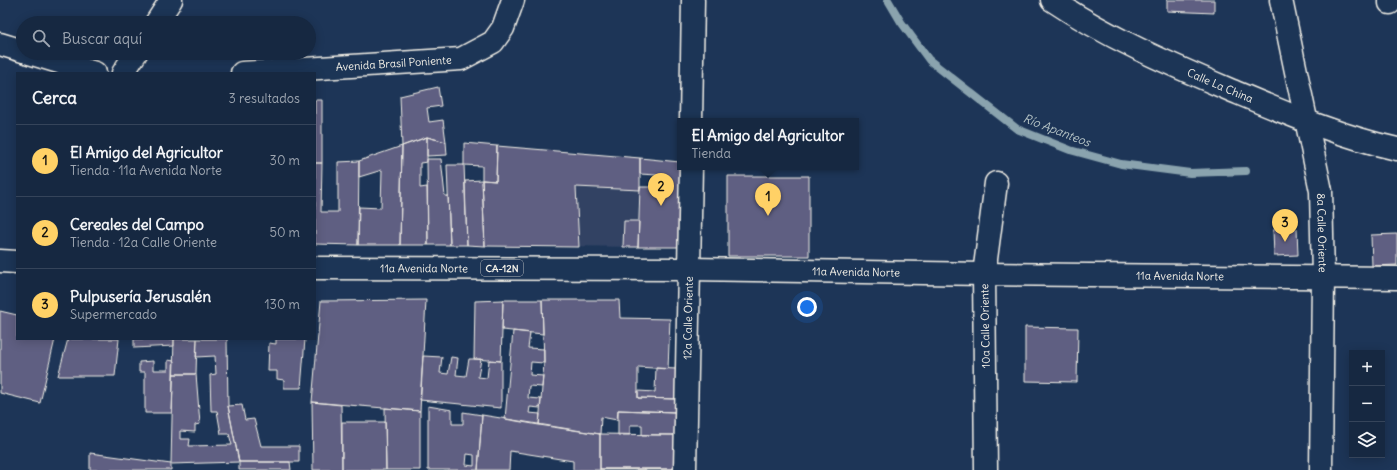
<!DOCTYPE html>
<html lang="es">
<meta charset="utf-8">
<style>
:root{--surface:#162841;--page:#1f3048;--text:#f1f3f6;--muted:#9ea6b1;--line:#35445a;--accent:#ffd166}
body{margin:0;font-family:Delius,sans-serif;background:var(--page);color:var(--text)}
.controls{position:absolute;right:12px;bottom:12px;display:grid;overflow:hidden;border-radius:0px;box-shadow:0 2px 10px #0003}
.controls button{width:36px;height:36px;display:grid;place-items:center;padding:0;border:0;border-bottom:1px solid var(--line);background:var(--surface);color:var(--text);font:20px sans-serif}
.you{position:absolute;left:807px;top:307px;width:14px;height:14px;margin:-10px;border:3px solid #fff;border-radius:50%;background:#1a73e8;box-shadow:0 0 0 6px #1a73e833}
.badge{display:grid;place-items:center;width:26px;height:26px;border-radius:50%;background:var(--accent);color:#111;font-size:13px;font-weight:700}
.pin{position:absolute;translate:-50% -33px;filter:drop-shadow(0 1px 2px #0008)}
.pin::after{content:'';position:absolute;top:21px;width:14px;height:12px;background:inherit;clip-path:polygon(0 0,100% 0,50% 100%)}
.popup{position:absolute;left:677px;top:118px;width:182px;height:52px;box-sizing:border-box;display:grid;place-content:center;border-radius:0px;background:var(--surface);filter:drop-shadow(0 1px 3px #0005);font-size:13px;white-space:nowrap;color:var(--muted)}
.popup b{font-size:15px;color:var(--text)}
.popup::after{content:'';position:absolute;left:50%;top:100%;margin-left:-8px;border:8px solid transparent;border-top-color:var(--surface)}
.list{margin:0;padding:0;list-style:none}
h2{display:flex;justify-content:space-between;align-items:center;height:52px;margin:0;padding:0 16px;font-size:17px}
h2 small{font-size:13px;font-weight:400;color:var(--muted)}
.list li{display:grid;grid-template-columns:26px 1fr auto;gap:12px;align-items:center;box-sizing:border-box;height:72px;padding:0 16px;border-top:1px solid var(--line)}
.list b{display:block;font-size:15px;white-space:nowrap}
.list p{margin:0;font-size:13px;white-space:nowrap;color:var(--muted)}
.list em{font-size:13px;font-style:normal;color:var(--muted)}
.icon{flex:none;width:22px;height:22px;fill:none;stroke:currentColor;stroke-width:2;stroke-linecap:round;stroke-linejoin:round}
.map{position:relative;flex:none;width:1397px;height:470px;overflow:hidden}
.search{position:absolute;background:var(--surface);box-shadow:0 2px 10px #0003;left:16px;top:16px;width:300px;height:44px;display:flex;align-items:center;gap:10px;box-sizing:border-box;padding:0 14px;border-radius:22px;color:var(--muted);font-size:15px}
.panel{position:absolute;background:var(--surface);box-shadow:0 2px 10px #0003;left:16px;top:72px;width:300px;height:268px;border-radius:0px}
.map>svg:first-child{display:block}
.built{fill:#304264}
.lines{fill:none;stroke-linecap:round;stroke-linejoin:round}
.stream{stroke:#8aa3ae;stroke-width:8}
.building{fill:#5e5f82;stroke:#f4f1e8;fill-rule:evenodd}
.minor-casing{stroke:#f4f1e8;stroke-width:25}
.major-casing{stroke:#f4f1e8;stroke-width:25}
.minor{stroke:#1d3557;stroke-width:22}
.major{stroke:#1d3557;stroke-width:22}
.labels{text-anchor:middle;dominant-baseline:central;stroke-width:3;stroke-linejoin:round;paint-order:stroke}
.shield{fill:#1d3557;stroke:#b4b9bc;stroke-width:1}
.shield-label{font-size:10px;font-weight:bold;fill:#f4f1e8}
.street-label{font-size:11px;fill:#f4f1e8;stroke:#1d3557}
.water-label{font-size:12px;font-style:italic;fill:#b6c4c6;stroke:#1d3557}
</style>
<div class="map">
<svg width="1397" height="470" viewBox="0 0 1397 470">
<rect width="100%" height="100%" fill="#1d3557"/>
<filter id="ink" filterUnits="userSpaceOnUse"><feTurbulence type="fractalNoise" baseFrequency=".025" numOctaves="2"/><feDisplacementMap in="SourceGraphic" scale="8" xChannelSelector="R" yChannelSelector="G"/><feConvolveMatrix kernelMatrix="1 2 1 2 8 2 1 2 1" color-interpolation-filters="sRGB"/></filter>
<g filter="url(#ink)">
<path class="built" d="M 497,146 L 640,158 L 638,247 L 563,246 L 496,181 Z"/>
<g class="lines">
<path class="stream" d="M 888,0 L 901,22 L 929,60 L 1017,129 L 1070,150 L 1121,164 L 1190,173 L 1246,171"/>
</g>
<path class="building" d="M 1167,0 L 1214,0 L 1214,13 L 1167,11 Z
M 438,87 L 441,106 L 427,108 L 429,122 L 443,120 L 446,142 L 427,137 L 402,146 L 400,96 Z
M 315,100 L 322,100 L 322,163 L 315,163 Z
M 427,137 L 427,162 L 420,163 L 420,188 L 427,187 L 428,245 L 400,245 L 402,146 Z
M 427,137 L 446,142 L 447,155 L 427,156 Z
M 464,143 L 497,146 L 496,181 L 482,180 L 482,166 L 464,165 Z
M 402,146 L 400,245 L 358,245 L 359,207 L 381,208 L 382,170 L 359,177 L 359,161 Z
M 497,146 L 640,158 L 640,190 L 576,187 L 579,247 L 485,246 L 482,180 L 496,181 Z
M 640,158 L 680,162 L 683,247 L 638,247 L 640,187 L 657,187 L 657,175 L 640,174 Z
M 427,159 L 441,159 L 445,196 L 448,196 L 450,245 L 428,245 Z
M 359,161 L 358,245 L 315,244 L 315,163 L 322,163 L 321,212 L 338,212 L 338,162 Z
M 447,165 L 464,165 L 467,245 L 450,245 Z
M 728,176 L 809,176 L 809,256 L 728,256 Z
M 482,180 L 485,246 L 467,245 L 465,181 Z
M 624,221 L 639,221 L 638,247 L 623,247 Z
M 1297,229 L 1298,255 L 1274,256 L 1273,230 Z
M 1397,234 L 1397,265 L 1372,266 L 1371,235 Z
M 426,300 L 420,411 L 312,402 L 321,301 Z
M 503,300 L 501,361 L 474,359 L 475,301 Z
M 503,300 L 542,300 L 543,334 L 502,330 Z
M 542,300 L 619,300 L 620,318 L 670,319 L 668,369 L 638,367 L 638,398 L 676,399 L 675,412 L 618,410 L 617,420 L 601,417 L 600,434 L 539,425 L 544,363 Z
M 0,311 L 17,315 L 17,339 L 55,339 L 40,403 L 0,393 Z
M 1025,327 L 1078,328 L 1077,382 L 1025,381 Z
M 513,331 L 530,333 L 528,348 L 544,349 L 544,363 L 531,362 L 530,375 L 543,376 L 542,387 L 529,386 L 528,398 L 541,399 L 540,408 L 530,407 L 529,413 L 540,414 L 539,425 L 505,419 Z
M 68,339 L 119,339 L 115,376 L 58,376 Z
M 134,339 L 174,339 L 174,346 L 134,348 Z
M 174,339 L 197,339 L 196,374 L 173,374 Z
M 197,339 L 227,339 L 228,406 L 239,462 L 171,464 L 173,374 L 196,374 L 200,424 L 195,425 L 195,432 L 180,431 L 180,439 L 190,439 L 189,446 L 232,445 L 229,434 L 221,434 L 217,411 L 211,411 L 210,375 L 216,374 L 215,356 L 196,357 Z
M 276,339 L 305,339 L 301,388 L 284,388 L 284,380 L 277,379 L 277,371 L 268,371 L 269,343 L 276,344 Z
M 423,356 L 442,357 L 440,373 L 448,374 L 451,357 L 458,358 L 456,375 L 466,376 L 469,359 L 481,359 L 478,377 L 487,378 L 489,360 L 501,361 L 501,408 L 420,400 Z
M 168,360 L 174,361 L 172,413 L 145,413 L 145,372 L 139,372 L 139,362 L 153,361 L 153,370 L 168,370 Z
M 656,368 L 676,369 L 676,399 L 638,398 L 638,391 L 655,392 Z
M 312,402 L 341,405 L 342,470 L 313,470 Z
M 242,405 L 245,420 L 254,419 L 261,446 L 299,446 L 299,462 L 239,462 L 228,406 Z
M 428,406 L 452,410 L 452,424 L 463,424 L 463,412 L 482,415 L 478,470 L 428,470 ZM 467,454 L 474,455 L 474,466 L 466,465 Z
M 385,408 L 420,411 L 420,470 L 386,470 Z
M 618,410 L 675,412 L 675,435 L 642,435 L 642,425 L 630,425 L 630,435 L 618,435 Z
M 482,415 L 600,434 L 600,470 L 573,470 L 573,461 L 510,451 L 509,470 L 478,470 Z
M 342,422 L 385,422 L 386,470 L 342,470 Z
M 600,434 L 675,435 L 675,469 L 600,469 Z
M 90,453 L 171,464 L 171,470 L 90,470 Z
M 239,462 L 290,462 L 291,470 L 239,470 Z
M 600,469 L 675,469 L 675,470 L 600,470 Z"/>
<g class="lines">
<g class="minor-casing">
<g id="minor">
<path id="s1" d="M 1281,0 L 1321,191 L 1323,276 L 1321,470"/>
<path d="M 1390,0 L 1390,3"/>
<path d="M 156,23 L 171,0"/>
<path d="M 0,44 L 23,51"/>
<path d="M 29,53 L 95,73"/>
<path d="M 123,73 L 136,53"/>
<path id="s2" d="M 242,73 L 461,59 L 493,42 L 503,28 L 513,0"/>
<path d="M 691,121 L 693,0"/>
<path id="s3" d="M 685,470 L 691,167"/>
<path d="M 986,470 L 984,274 L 996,183"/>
</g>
</g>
<g class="major-casing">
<g id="major">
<path id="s4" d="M 1052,0 C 1107,37 1167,63 1228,89 C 1283,112 1338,136 1397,149"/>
<path d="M 0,261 L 17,262"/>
<path id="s5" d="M 315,268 L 690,269 L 984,274 L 1397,278"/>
</g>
</g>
<use href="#minor" class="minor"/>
<use href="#major" class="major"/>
</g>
</g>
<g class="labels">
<rect class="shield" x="481" y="260" width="42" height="16" rx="3"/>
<g class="shield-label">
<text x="502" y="268">CA-12N</text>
</g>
<g class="street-label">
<text stroke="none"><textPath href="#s2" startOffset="152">Avenida Brasil Poniente</textPath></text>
<text stroke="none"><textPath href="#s4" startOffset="189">Calle La China</textPath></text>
<text stroke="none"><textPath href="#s1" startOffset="237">8a Calle Oriente</textPath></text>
<text stroke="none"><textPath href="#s5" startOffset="109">11a Avenida Norte</textPath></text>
<text stroke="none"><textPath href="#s5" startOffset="541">11a Avenida Norte</textPath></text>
<text stroke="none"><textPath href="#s5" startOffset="865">11a Avenida Norte</textPath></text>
<text stroke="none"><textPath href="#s3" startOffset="152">12a Calle Oriente</textPath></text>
<text transform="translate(985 326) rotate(-91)">10a Calle Oriente</text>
</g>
<g class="water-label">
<text transform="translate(1057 130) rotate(21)">Río Apanteos</text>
</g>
</g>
</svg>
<div class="controls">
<button>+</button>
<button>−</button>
<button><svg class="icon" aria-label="layers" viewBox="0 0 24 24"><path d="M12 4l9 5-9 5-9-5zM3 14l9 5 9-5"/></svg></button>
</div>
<div class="you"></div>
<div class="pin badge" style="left:768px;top:216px">1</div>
<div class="popup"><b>El Amigo del Agricultor</b>Tienda</div>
<div class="pin badge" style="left:661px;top:206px">2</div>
<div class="pin badge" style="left:1285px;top:242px">3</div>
<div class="search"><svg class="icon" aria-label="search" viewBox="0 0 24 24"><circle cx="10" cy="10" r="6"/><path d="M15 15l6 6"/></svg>Buscar aquí</div>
<section class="panel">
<h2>Cerca<small>3 resultados</small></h2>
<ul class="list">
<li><span class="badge">1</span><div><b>El Amigo del Agricultor</b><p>Tienda · 11a Avenida Norte</p></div><em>30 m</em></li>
<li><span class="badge">2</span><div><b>Cereales del Campo</b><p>Tienda · 12a Calle Oriente</p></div><em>50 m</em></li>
<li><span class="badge">3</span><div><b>Pulpusería Jerusalén</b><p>Supermercado</p></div><em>130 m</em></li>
</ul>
</section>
</div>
